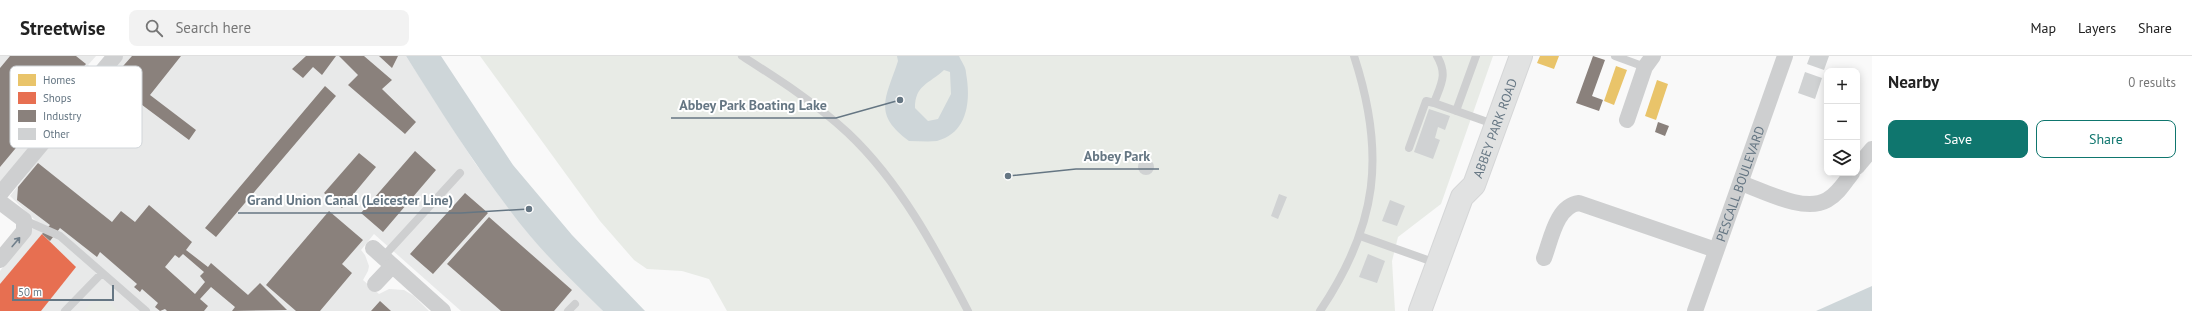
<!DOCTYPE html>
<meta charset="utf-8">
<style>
:root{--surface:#fff;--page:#f2f2f2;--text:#222;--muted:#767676;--line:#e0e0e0;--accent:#0f766e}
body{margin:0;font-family:"PT Sans",sans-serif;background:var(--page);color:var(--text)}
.controls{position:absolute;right:12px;top:12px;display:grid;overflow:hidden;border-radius:8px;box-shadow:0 2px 10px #0003}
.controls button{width:36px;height:36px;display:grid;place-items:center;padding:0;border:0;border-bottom:1px solid var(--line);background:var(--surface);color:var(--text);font:20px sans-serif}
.scale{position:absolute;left:12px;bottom:10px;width:102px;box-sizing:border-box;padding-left:4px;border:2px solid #657683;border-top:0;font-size:11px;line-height:14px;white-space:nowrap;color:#657683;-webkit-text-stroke:3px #fff;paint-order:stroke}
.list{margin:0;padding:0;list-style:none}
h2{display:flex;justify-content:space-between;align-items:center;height:52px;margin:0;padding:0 16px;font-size:17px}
h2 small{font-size:13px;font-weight:400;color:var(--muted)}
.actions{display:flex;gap:8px;padding:12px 16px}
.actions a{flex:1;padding:9px 0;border:1px solid var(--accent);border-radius:8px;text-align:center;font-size:14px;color:var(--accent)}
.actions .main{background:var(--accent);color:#fff}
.icon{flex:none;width:22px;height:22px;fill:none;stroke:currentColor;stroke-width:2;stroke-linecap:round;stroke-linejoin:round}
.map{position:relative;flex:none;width:1872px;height:255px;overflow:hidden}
header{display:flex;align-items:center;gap:24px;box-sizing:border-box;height:56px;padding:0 20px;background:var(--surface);border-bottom:1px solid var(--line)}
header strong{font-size:19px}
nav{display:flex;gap:22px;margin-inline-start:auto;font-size:14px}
.search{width:280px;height:36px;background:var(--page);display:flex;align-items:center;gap:10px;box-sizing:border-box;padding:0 14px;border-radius:8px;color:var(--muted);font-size:15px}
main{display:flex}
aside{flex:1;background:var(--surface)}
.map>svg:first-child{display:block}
.built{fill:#e8e9e9}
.green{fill:#e8ebe6}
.water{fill:#ced6d9;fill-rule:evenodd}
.homes{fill:#e9c46a}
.shops{fill:#e76f51}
.industry{fill:#8a817c;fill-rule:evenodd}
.building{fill:#d0d2d3}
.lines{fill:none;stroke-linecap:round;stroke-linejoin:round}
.secondary-casing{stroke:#d5d6d7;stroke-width:24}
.service{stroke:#cecfd0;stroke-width:8}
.minor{stroke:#cecfd0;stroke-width:16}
.secondary{stroke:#e1e2e2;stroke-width:22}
.oneway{stroke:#707f8b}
.labels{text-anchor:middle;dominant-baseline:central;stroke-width:4;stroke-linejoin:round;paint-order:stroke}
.street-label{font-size:13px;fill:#657683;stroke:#fff}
.key{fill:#fff;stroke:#d1d6da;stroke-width:1}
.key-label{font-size:11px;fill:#657683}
.leader{fill:none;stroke:#657683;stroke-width:1.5}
.callout-dot{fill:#657683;stroke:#fff;stroke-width:1.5}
.callout-label{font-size:14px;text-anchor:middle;font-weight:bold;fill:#657683;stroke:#fff;stroke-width:4;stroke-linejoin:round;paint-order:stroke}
</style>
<header>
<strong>Streetwise</strong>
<div class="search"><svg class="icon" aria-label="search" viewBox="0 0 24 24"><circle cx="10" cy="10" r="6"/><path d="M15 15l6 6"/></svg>Search here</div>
<nav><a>Map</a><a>Layers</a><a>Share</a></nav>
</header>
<main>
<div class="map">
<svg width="1872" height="255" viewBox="0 0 1872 255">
<rect width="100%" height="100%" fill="#f9f9f9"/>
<path class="built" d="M 0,0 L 96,0 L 88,9 L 97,17 L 0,126 Z
M 119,0 L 406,0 L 475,107 L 500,141 L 532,182 L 603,255 L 461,255 L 374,178 L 361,194 L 365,199 L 369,210 L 368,215 L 363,224 L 379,238 L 389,233 L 404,234 L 414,240 L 429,255 L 0,255 L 0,215 L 37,166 L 10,140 Z"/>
<path class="green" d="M 480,0 L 1493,0 L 1441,148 L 1398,181 L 1392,205 L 1395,255 L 727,255 L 709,223 L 682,215 L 647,213 L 634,204 L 600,165 Z
M 98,244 L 108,245 L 118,255 L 84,255 L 91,247 Z"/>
<path class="water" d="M 406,0 L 441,0 L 513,109 L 572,179 L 645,255 L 603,255 C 579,231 553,207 531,181 C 484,124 445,62 406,0 Z
M 897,0 L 959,0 C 961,5 966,11 966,17 C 971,44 968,77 937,85 C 928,86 918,85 909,85 C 872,58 886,42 898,5 ZM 944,14 L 950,16 L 951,38 L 938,63 L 928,65 L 915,52 C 915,29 929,28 944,14 Z
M 1872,230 L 1872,255 L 1816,255 Z"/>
<path class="homes" d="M 1540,0 L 1559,0 L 1554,13 L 1537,7 Z
M 1616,10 L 1627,14 L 1614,49 L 1604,45 Z
M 1657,24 L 1668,28 L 1656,64 L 1645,60 Z"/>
<path class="shops" d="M 42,178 L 76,211 L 41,255 L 0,255 L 0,228 Z"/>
<path class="industry" d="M 10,0 L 76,0 L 86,8 L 0,111 L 0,12 Z
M 132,0 L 181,0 L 150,39 L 196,74 L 189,84 L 118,31 L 105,45 L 113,54 L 105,63 L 97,57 L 83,72 L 75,64 Z
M 306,0 L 336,0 L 322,19 L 313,11 L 303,22 L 292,13 Z
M 339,0 L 364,0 L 392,24 L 382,33 L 416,66 L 405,78 L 348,29 L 358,19 Z
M 379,0 L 398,0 L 392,12 Z
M 1593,0 L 1605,4 L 1592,40 L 1603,44 L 1599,55 L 1576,47 Z
M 325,30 L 336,40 L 216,181 L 205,172 Z
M 1658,66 L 1669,70 L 1665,80 L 1655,76 Z
M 415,95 L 436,114 L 383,176 L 361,157 Z
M 359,97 L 376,111 L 342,152 L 324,137 Z
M 38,107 L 112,166 L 121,155 L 135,166 L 149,149 L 192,186 L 186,194 L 208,211 L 211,207 L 248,239 L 260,227 L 287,254 L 232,255 L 235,251 L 211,231 L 200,243 L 208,250 L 204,255 L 167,255 L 165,253 L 160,255 L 155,251 L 158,247 L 142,233 L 140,236 L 134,231 L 137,228 L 100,196 L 97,201 L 60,172 L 50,185 L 42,178 L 50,169 L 17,144 L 18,131 ZM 183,198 L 204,216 L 200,220 L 205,226 L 195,238 L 165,211 L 175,199 L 179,202 Z
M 465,137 L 488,157 L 433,218 L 410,198 Z
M 329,155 L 363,184 L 342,208 L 352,217 L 320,255 L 296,255 L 266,229 Z
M 489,161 L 572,234 L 554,255 L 501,255 L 447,208 Z
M 380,245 L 391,255 L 371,255 Z"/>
<path class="building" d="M 1810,0 L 1829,0 L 1824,14 L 1807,8 Z
M 1805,16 L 1822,22 L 1815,43 L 1798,37 Z
M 1429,53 L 1450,60 L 1445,74 L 1438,71 L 1435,82 L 1440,84 L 1433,103 L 1414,96 Z
M1138 111a8 8 0 1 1 16 0a8 8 0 1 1-16 0Z
M 1279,138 L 1287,141 L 1278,163 L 1271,160 Z
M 1390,144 L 1405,150 L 1397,170 L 1382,165 Z
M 1368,198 L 1385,205 L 1377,227 L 1359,221 Z"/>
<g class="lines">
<g class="secondary-casing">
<g id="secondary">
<path id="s2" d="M 1420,255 L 1462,141 L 1474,129 L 1521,0"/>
</g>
</g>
<path class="service" d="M 742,0 C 778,23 816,47 848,77 C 900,126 935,192 968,255
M 1615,0 L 1645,11
M 1434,47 L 1496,69
M 1456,55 L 1476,0
M 1409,92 L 1426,45 L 1434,47 C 1441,28 1448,19 1437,0
M 24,164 L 60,180 L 146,255
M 1360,180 L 1436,207
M 383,201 L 460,117
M 65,255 L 102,217
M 568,255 L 575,248
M 1320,255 C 1378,169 1386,98 1354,0"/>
<g class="minor">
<path d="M 1627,64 L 1645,11 L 1653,0"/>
<path d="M 1857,111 L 1872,93"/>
<path d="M 1741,127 C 1764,135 1804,157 1827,144 C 1838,138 1845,126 1852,117"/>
<path d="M 0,138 L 115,0"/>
<path d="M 0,146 L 24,164 L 24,175 L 0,204"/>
<path d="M 373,192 L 443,255"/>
<path d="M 1544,202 C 1551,184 1556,150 1579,147 L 1716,194"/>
<path d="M 375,228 L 392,210"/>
<path id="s1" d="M 1695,255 L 1785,0"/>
</g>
<use href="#secondary" class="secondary"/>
</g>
<defs><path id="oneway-shaft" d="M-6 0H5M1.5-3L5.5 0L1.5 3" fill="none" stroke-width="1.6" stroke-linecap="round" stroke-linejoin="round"/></defs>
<use class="oneway" href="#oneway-shaft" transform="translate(16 186) rotate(-50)"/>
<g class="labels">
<g class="street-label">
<text stroke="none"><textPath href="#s2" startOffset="199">ABBEY PARK ROAD</textPath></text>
<text stroke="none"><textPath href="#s1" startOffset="135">PESCALL BOULEVARD</textPath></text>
</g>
</g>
<rect x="10" y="10" width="132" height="82" rx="6" class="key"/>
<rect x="18" y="18" width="18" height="12" fill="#e9c46a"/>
<rect x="18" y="36" width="18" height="12" fill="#e76f51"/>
<rect x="18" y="54" width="18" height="12" fill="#8a817c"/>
<rect x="18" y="72" width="18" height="12" fill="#d0d2d3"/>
<g class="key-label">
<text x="43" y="28">Homes</text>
<text x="43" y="46">Shops</text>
<text x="43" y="64">Industry</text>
<text x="43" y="82">Other</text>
</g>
<path class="leader" d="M900 44L836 62H671M1008 120L1076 113H1159M529 153L461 157H238"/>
<g class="callout-dot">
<circle cx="900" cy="44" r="4"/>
<circle cx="1008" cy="120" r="4"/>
<circle cx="529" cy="153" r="4"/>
</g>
<g class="callout-label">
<text x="753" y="54">Abbey Park Boating Lake</text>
<text x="1117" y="105">Abbey Park</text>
<text x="350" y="149">Grand Union Canal (Leicester Line)</text>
</g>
</svg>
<div class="controls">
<button>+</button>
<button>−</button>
<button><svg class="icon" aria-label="layers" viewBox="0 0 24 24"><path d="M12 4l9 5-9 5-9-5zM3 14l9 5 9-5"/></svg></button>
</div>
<div class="scale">50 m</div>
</div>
<aside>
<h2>Nearby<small>0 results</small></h2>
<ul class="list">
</ul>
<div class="actions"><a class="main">Save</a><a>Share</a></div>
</aside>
</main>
